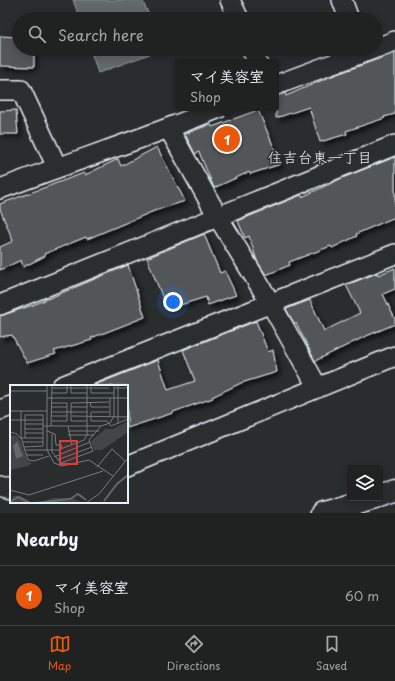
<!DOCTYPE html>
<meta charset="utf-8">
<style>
:root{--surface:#202222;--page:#2d2f2f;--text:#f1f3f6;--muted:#a2a4a5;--line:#3d3f40;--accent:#ea580c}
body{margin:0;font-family:"Playpen Sans","Klee One",sans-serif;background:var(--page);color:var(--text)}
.controls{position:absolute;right:12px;bottom:12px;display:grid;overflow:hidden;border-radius:4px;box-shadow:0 2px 10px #0003}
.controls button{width:36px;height:36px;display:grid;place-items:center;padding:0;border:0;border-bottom:1px solid var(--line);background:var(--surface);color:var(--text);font:20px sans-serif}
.you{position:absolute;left:173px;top:302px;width:14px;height:14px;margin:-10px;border:3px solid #fff;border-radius:50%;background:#1a73e8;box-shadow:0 0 0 6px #1a73e833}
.badge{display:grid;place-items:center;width:26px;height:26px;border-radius:50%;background:var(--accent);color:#fff;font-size:13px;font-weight:700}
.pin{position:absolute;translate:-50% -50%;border:2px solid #fff;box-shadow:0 1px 4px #0006}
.popup{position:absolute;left:175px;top:59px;width:104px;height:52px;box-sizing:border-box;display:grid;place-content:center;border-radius:4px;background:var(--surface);filter:drop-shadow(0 1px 3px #0005);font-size:13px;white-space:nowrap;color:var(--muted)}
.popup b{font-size:15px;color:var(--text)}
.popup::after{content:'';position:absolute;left:50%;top:100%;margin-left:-8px;border:8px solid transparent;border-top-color:var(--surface)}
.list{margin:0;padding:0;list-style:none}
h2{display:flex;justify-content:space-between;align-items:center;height:52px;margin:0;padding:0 16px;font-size:17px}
h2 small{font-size:13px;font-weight:400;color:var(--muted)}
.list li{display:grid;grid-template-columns:26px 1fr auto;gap:12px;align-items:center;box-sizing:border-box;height:60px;padding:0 16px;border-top:1px solid var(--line)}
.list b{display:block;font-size:15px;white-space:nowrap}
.list p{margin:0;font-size:13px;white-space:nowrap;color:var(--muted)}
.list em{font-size:13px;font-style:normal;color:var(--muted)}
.icon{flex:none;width:22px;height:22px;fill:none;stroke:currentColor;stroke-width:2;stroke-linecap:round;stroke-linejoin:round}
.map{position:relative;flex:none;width:395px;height:513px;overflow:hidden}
.search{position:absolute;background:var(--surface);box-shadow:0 2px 10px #0003;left:12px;right:12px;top:12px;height:44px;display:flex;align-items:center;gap:10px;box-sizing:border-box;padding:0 14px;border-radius:22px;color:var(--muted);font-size:15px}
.sheet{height:112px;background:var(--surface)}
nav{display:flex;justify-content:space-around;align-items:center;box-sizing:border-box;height:56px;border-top:1px solid var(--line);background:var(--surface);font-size:11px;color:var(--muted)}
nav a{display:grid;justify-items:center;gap:2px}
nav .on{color:var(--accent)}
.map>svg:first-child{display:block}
.water{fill:#63686b;stroke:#989fa3}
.building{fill:#535759;stroke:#e8f1f8;filter:url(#shadow)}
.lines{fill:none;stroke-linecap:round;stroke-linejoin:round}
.minor-casing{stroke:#e8f1f8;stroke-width:22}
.tertiary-casing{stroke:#e8f1f8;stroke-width:25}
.minor{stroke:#2a2d2e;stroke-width:19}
.tertiary{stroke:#2a2d2e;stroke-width:22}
.labels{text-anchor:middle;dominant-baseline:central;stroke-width:3;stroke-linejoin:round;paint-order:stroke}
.neighbourhood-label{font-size:15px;fill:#e8f1f8;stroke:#2a2d2e}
.inset-river{fill:none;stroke:#63686b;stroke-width:2}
.inset-road{fill:none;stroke:#767b7f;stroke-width:1}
.view{fill:#d83c3d;fill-opacity:0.15;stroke:#d83c3d;stroke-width:2}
.inset-edge{fill:none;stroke:#e8f1f8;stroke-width:2}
</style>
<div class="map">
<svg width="395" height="513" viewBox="0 0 395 513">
<defs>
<filter id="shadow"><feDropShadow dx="3.5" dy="3.5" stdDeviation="2" flood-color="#0009"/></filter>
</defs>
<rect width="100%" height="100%" fill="#2a2d2e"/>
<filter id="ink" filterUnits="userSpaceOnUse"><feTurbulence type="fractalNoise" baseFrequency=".025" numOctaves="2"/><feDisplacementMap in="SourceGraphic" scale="8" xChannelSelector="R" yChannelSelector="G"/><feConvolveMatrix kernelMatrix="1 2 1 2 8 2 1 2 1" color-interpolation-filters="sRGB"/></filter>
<g filter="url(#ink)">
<path class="water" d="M 73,0 L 142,0 L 151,19 L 80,19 Z
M 90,49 L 163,49 L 98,73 Z"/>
<path class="building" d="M 0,36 L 19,37 L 19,49 L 34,49 L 34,67 L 0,66 Z
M 395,53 L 395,114 L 384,117 L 385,118 L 346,131 L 347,134 L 320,142 L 309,107 L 276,118 L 276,96 L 285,93 L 286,96 L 329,77 Z
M 16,110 L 18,134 L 0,134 L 0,111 Z
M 258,110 L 281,164 L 250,174 L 249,172 L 214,188 L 199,152 L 195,154 L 185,134 L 211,124 L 212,127 Z
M 157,147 L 185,201 L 154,211 L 87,239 L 86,237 L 44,254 L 45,256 L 23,267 L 21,260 L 0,270 L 0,247 L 13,241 L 0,209 L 0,204 L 84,173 L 85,175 L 118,159 L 121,166 Z
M 395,157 L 395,217 L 356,234 L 357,236 L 332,248 L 331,246 L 289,262 L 290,265 L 266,275 L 257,261 L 249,236 L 245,238 L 238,221 L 301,195 L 302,197 L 342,178 Z
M 204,234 L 220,273 L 225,271 L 236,295 L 208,305 L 206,297 L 167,309 L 147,258 Z
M 128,265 L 145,317 L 91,338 L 92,340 L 54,351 L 56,354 L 27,363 L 12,335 L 0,337 L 0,316 L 33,305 Z
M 395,268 L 395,289 L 383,294 L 395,319 L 395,324 L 364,337 L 315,361 L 296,323 L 294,323 L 286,309 L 310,300 L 324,331 L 360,313 L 346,285 L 377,273 L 378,275 Z
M 256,321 L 268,352 L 273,350 L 277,372 L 241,383 L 212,397 L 213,398 L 173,412 L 173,413 L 127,428 L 127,386 L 92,386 L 158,360 L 168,390 L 195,381 L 183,350 Z"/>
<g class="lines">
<g class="minor-casing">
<path id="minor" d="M 230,0 L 239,19
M 342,0 L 349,19
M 376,48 L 395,41
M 252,49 L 257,62
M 276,85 L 373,49
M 0,90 L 21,90 L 57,167
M 169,129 L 218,217 L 271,304 L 318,388
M 0,189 C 73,161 147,138 219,108
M 0,305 L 395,145
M 62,386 L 395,254
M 0,410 L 11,406
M 127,466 L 395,356
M 0,486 L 11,489"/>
</g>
<g class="tertiary-casing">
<path id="tertiary" d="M 380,496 L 395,491
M 322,513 L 375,498"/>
</g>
<use href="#minor" class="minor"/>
<use href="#tertiary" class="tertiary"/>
</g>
</g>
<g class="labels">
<g class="neighbourhood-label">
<text x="320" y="156">住吉台東一丁目</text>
</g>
</g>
<g transform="translate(10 385)">
<rect width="118" height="118" fill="#2a2d2e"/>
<path d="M 118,36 L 118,47 L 92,65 L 84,65 L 81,56 L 95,44 L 103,44 ZM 0,50 L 7,51 L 12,59 L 17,76 L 22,78 L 18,81 L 0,85 ZM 3,111 L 11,111 L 20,118 L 1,118 ZM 44,113 L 63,113 L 73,118 L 26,118 Z" fill="#424648"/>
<path d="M 7,56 L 13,71 L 6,74 L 3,61 Z" fill="#63686b"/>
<path class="inset-river" d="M 94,116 L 107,99 L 118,90M 0,117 L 8,112 L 20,118M 26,118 L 60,114 L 68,109 L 76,115"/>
<path class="inset-road" d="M 37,0 L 37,65 L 44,78 L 52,81 L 79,75 L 103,91M 61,0 L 61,8 L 77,8M 81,0 L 81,8 L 104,8M 108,0 L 108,39M 42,3 L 99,3M 104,3 L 118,3M 0,6 L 37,6M 41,8 L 57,8 L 57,0M 37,13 L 118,13M 100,13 L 100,31M 80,17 L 81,22 L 99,22M 42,22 L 57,22M 61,22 L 77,22M 0,26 L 37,26M 11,26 L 11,52 L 18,75 L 24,76 L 39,71M 41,27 L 77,27M 99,27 L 81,27 L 81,36 L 97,36 L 101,41 L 118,34M 41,31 L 57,31M 62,31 L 118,32M 0,35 L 33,35M 42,36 L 57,36 L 57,18 L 42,18M 77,36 L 61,36 L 61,18 L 99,17M 15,39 L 33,39M 33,41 L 91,41 L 100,38 L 104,31 L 104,0M 41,41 L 42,0M 58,41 L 62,60M 15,44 L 33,44M 37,46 L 45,49 L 46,60 L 51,60 L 52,63M 58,46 L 89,46M 0,47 L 7,49 L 10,53 L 33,53M 15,48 L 33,48M 42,49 L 42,67 L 51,78 L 83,66 L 79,55 L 91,41M 58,50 L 84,50M 13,57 L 33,57M 14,62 L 33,61 L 33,30 L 15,30 L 15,53M 15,65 L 48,65 L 74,55 L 77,50 L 77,0M 17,70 L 33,70M 44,72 L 80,57M 47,75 L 82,62M 87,82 L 102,64 L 115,76M 0,105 L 19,110 L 93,86M 76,118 L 89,109 L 118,73"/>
<path class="view" d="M 50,56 L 67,56 L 67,79 L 50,79 Z"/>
<rect width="118" height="118" class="inset-edge"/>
</g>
</svg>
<div class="controls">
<button><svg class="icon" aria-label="layers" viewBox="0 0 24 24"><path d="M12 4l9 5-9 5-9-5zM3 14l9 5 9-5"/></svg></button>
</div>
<div class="you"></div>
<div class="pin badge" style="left:227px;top:139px">1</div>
<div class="popup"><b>マイ美容室</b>Shop</div>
<div class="search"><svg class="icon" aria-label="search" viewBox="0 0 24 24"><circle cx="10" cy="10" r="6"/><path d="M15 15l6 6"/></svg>Search here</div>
</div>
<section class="sheet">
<h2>Nearby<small></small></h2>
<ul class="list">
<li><span class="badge">1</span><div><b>マイ美容室</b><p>Shop</p></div><em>60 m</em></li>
</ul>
</section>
<nav>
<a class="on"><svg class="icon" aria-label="map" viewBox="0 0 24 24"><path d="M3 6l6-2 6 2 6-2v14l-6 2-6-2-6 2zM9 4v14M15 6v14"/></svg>Map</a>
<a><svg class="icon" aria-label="directions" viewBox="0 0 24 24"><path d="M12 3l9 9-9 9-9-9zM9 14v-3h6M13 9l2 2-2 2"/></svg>Directions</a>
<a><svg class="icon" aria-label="saved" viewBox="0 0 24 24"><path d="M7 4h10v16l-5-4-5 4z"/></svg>Saved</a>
</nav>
